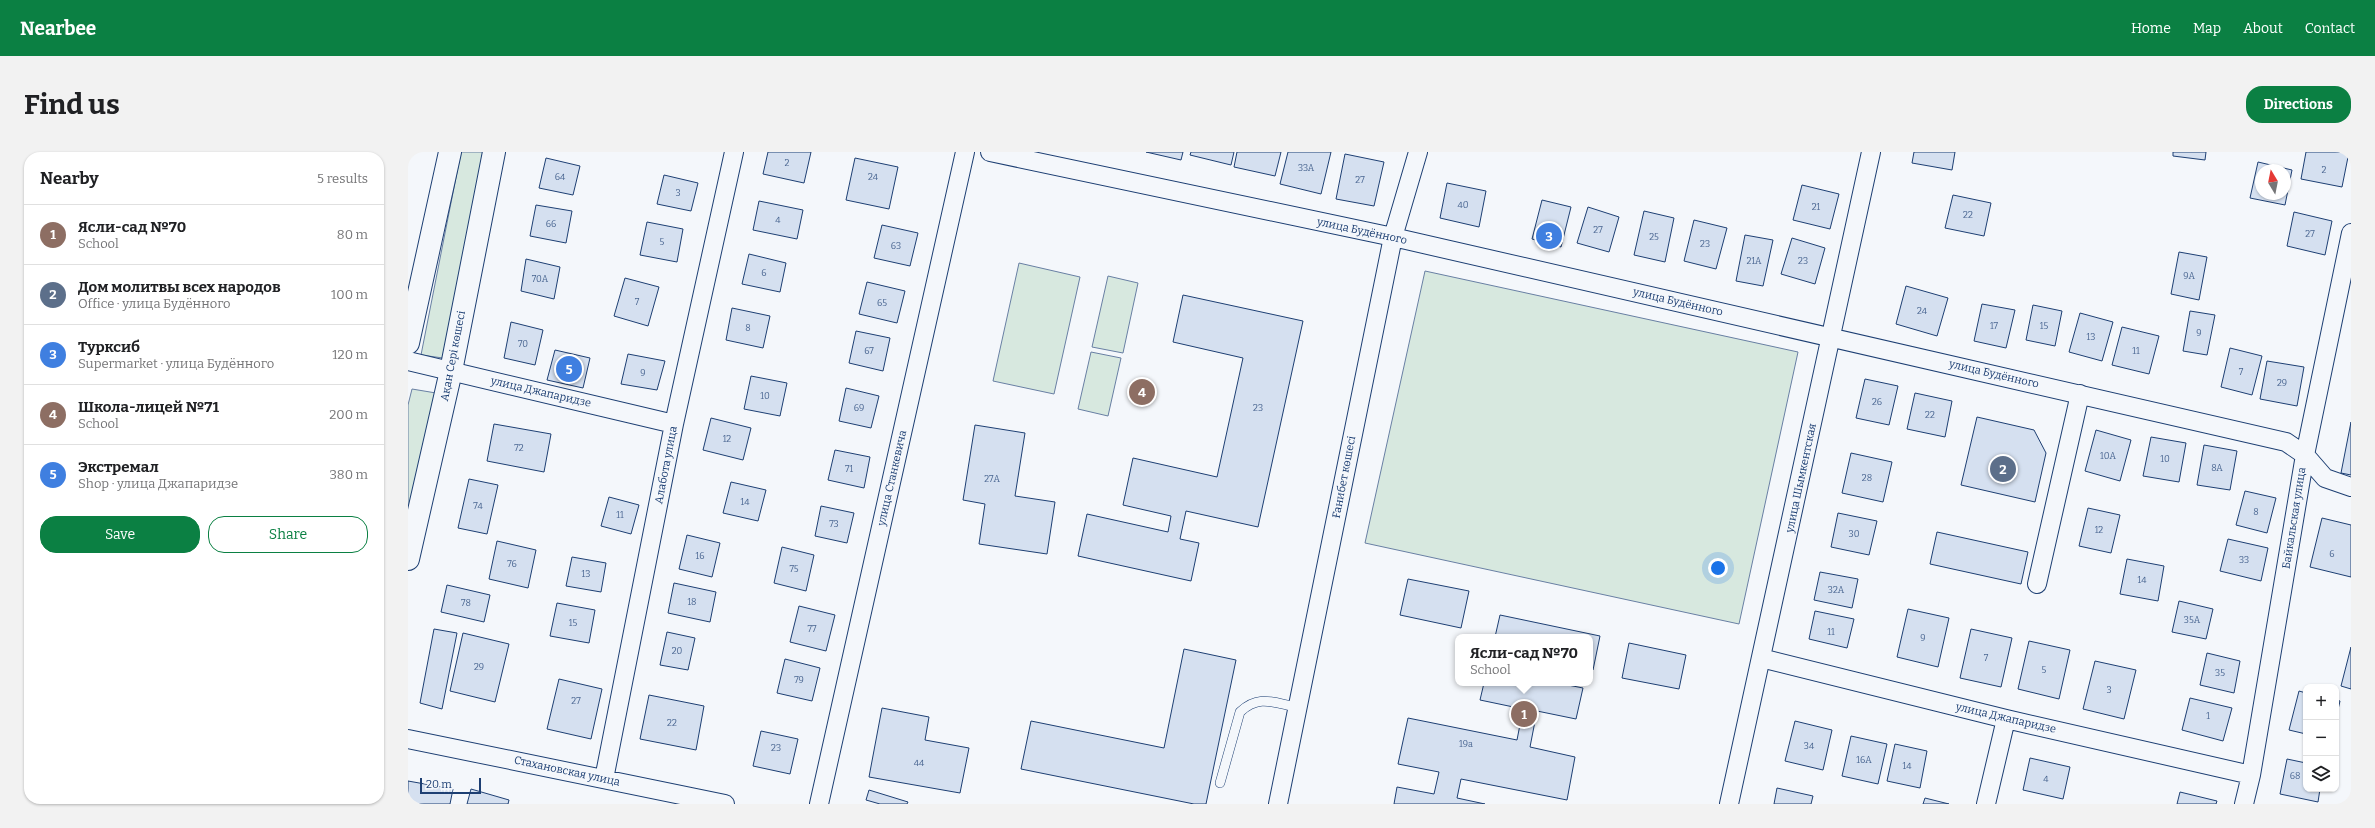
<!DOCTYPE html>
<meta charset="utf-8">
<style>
:root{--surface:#fff;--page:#f2f2f2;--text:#202124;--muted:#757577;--line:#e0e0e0;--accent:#0b8043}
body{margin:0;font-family:Bitter,serif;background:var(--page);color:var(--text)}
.controls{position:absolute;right:12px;bottom:12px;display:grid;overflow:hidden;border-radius:8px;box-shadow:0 1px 3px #0004}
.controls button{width:36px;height:36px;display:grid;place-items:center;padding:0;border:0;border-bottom:1px solid var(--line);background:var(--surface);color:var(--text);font:20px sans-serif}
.compass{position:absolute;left:1847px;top:12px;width:36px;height:36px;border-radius:50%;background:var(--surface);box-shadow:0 1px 3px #0004;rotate:350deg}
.scale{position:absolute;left:12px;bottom:10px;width:61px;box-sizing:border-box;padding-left:4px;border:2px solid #1d3f73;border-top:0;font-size:11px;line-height:14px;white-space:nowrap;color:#1d3f73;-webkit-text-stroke:3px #f4f7fb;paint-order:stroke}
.you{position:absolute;left:1310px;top:416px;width:14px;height:14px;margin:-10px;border:3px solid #fff;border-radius:50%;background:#1a73e8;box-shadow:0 0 0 6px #1a73e833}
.badge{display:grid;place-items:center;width:26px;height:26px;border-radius:50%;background:var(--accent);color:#fff;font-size:13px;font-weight:700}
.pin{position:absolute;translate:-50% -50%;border:2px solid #fff;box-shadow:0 1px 4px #0006}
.popup{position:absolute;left:1047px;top:482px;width:138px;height:52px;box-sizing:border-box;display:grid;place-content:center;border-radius:8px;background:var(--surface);filter:drop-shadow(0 1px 3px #0005);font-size:13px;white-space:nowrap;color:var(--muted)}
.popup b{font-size:15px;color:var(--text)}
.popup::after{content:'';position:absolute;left:50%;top:100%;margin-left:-8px;border:8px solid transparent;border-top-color:var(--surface)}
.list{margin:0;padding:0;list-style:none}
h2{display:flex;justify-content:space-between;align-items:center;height:52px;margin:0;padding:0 16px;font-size:17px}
h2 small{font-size:13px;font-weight:400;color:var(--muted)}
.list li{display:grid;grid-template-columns:26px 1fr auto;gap:12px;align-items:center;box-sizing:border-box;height:60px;padding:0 16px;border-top:1px solid var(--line)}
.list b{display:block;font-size:15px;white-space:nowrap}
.list p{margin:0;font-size:13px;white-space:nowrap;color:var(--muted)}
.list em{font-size:13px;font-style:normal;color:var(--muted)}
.actions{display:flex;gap:8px;padding:12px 16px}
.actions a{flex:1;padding:9px 0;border:1px solid var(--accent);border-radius:16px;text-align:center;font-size:14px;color:var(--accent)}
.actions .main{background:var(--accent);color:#fff}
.icon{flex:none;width:22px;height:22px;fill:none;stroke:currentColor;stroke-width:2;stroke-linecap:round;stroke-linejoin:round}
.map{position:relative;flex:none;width:1943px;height:652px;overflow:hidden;border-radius:16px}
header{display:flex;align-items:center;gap:24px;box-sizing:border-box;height:56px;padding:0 20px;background:var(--accent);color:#fff}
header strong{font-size:19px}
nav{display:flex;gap:22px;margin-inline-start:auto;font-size:14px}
.intro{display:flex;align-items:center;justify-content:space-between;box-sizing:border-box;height:96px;padding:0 24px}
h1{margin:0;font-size:28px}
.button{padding:10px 18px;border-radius:16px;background:var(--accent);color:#fff;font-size:14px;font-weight:700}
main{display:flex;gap:24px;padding:0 24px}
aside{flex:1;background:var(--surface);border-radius:16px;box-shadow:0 1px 3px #0004}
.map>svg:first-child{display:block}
.green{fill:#d7e8df;stroke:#687fa3}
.building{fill:#d5e0f0;stroke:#1d3f73;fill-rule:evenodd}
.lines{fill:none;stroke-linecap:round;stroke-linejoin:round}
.service-casing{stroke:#1d3f73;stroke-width:10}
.minor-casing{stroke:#1d3f73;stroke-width:20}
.tertiary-casing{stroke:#1d3f73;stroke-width:24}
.service{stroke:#f4f7fb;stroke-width:9}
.minor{stroke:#f4f7fb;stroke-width:18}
.tertiary{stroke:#f4f7fb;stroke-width:22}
.labels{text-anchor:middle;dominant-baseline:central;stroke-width:3;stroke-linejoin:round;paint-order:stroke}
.number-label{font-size:9px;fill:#4b6792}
.street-label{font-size:11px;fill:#1d3f73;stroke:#f4f7fb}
</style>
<header>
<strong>Nearbee</strong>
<nav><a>Home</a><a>Map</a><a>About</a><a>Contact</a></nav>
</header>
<div class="intro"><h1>Find us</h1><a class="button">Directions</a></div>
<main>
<aside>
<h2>Nearby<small>5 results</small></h2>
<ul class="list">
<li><span class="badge" style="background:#8d6e63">1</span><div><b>Ясли-сад №70</b><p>School</p></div><em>80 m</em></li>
<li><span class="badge" style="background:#5c6f8a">2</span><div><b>Дом молитвы всех народов</b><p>Office · улица Будённого</p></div><em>100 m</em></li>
<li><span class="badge" style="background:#3f7fe0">3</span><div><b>Турксиб</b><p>Supermarket · улица Будённого</p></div><em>120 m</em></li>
<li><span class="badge" style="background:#8d6e63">4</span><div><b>Школа-лицей №71</b><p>School</p></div><em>200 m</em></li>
<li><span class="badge" style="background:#3f7fe0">5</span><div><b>Экстремал</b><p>Shop · улица Джапаридзе</p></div><em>380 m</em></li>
</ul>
<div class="actions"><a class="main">Save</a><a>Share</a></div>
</aside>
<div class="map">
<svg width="1943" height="652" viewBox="0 0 1943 652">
<rect width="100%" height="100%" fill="#f4f7fb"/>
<path class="green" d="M 53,0 L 78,0 L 35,206 L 13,203 Z
M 611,111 L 672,125 L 646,242 L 585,229 Z
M 1017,119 L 1390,200 L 1331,472 L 957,391 Z
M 700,124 L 730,131 L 715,201 L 684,195 Z
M 683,200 L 713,206 L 700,264 L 670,257 Z
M 4,237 L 28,241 L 0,360 L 0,253 Z"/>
<path class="building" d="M 360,0 L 403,0 L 396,31 L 355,22 Z
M 738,0 L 775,0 L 773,8 Z
M 783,0 L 826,0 L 823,13 L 782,3 Z
M 829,0 L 873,0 L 867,24 L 826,15 Z
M 880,0 L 923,0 L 913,42 L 872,32 Z
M 1506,0 L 1547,0 L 1544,18 L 1504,11 Z
M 1765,0 L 1798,0 L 1797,8 L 1765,4 Z
M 1898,0 L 1941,0 L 1934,35 L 1893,27 Z
M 937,2 L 976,10 L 966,54 L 928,47 Z
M 138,6 L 172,14 L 165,43 L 131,36 Z
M 447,6 L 490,15 L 481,57 L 438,48 Z
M 1850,10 L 1884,18 L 1877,53 L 1842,46 ZM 1853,18 L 1877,18 L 1877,42 L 1853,42 Z
M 256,23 L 290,31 L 283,59 L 249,52 Z
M 1039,31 L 1078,39 L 1071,75 L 1032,66 Z
M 1394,33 L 1431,42 L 1422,77 L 1385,68 Z
M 1545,43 L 1583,51 L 1576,84 L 1537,76 Z
M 1134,48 L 1163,55 L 1153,95 L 1124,87 Z
M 351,49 L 395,58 L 389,87 L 345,78 Z
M 128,53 L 164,59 L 158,91 L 122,84 Z
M 1180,55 L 1211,65 L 1201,100 L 1169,91 Z
M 1236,59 L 1266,66 L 1257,110 L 1226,103 Z
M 1886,60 L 1924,69 L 1917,103 L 1879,94 Z
M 1286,68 L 1319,76 L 1308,117 L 1276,109 Z
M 239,70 L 275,77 L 269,110 L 232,103 Z
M 474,73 L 510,81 L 502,114 L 466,106 Z
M 1337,83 L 1365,88 L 1355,134 L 1328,129 Z
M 1384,86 L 1417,96 L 1407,132 L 1373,122 Z
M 1771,100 L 1799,105 L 1791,148 L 1763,142 Z
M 341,102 L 378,111 L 372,140 L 334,132 Z
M 118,107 L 152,115 L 146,147 L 113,139 Z
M 217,126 L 251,135 L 240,174 L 206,164 Z
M 459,130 L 497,139 L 489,171 L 451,162 Z
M 1498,134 L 1540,146 L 1529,184 L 1488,172 Z
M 775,143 L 895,169 L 850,375 L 778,359 L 772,387 L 791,391 L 783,429 L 670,404 L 679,362 L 760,380 L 763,364 L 715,353 L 725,306 L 809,325 L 835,206 L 765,190 Z
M 1574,152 L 1607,158 L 1598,196 L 1566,189 Z
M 1625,153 L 1654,159 L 1647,194 L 1618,188 Z
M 324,156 L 362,164 L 355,196 L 318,188 Z
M 1782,159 L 1807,163 L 1799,203 L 1775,199 Z
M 1672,161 L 1705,170 L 1694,209 L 1661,200 Z
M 103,170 L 135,178 L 127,213 L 96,206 Z
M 1714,175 L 1751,184 L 1741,222 L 1704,213 Z
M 448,179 L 482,186 L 475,219 L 441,211 Z
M 1822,196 L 1854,204 L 1844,243 L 1813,235 Z
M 147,198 L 182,206 L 175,236 L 139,228 Z
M 220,202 L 257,209 L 249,238 L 213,232 Z
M 1859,209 L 1896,215 L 1889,254 L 1852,247 Z
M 343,224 L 379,231 L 372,264 L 336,257 Z
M 1457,227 L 1490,234 L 1481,273 L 1448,266 Z
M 438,236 L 471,244 L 463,276 L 431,269 Z
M 1507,241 L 1544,249 L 1537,285 L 1499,277 Z
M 1569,265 L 1626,278 L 1638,301 L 1627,350 L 1553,333 Z
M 303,266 L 343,276 L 335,308 L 295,298 Z
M 1943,270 L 1943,323 L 1933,321 Z
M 86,272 L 143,282 L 136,320 L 79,309 Z
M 567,273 L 617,281 L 607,344 L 647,350 L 639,402 L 571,392 L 577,352 L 555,348 Z
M 1688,278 L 1723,288 L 1712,329 L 1677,319 Z
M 1743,285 L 1778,291 L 1771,330 L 1735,324 Z
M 1796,293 L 1829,299 L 1822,338 L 1789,333 Z
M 427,298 L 462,305 L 456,336 L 420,328 Z
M 1443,301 L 1484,310 L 1475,350 L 1434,341 Z
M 61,327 L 90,333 L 79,382 L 50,376 Z
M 323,330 L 358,338 L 350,369 L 315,361 Z
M 1837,339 L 1868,346 L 1859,381 L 1828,373 Z
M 201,345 L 231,353 L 223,382 L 193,374 Z
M 413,354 L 446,361 L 439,391 L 407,384 Z
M 1680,356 L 1712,363 L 1703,401 L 1671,394 Z
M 1430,361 L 1469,369 L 1461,403 L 1423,395 Z
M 1914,366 L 1943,373 L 1943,425 L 1902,415 Z
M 1529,380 L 1620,400 L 1613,432 L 1522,412 Z
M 279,383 L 312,391 L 304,425 L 271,417 Z
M 1820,387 L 1860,396 L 1853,429 L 1812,419 Z
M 89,389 L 128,398 L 120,436 L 81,427 Z
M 374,395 L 406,403 L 398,439 L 366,431 Z
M 164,405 L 198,411 L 193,440 L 158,434 Z
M 1719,407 L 1756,414 L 1750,449 L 1712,442 Z
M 1412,420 L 1450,427 L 1444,456 L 1406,448 Z
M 1000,427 L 1061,439 L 1053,476 L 992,463 Z
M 266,431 L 308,440 L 302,470 L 260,461 Z
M 39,433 L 82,443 L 76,470 L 33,460 Z
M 1771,449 L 1805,457 L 1798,487 L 1764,480 Z
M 149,451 L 187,458 L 181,491 L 142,484 Z
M 391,454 L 427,463 L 418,499 L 382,490 Z
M 1500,457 L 1541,466 L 1530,515 L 1489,505 Z
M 1407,459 L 1446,467 L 1439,496 L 1401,487 Z
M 1092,463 L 1192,484 L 1185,518 L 1182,517 L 1182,485 L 1087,485 Z
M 26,477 L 49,481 L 34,557 L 12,551 Z
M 1563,477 L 1604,486 L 1593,535 L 1552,526 Z
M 259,480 L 287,486 L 280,518 L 252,513 Z
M 55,481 L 101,492 L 87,550 L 42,539 Z
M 1621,489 L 1662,498 L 1651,547 L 1610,537 Z
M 1221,491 L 1278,503 L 1271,537 L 1214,526 Z
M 1943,495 L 1943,537 L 1933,534 Z
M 776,497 L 828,508 L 798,652 L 786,652 L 613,617 L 623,569 L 756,596 Z
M 1799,501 L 1832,509 L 1826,541 L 1792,533 Z
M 377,507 L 412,516 L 404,549 L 369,541 Z
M 1687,509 L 1728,518 L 1716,567 L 1675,557 Z
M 151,527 L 194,537 L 183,587 L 139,577 Z
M 1076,531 L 1150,531 L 1175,536 L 1168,567 L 1129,559 L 1122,595 L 1167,605 L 1159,648 L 1053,627 L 1049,646 L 1077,652 L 986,652 L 989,635 L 1026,642 L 1031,620 L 990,612 L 1000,566 L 1109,588 L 1115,557 L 1072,548 Z
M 1891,539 L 1898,541 L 1898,582 L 1881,578 Z
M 241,543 L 296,554 L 288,598 L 232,587 Z
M 1782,546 L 1824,556 L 1815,589 L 1774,578 Z
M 1928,548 L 1932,549 L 1928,566 Z
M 474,556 L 521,565 L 517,588 L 561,596 L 552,641 L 461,625 Z
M 1387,569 L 1424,578 L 1415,618 L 1377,609 Z
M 353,579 L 390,587 L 382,622 L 345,614 Z
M 1443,584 L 1479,592 L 1470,632 L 1434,624 Z
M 1487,592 L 1519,599 L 1512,636 L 1479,629 Z
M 1622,606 L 1662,615 L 1655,647 L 1615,638 Z
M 1879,607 L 1898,611 L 1898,637 L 1912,637 L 1910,650 L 1872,642 Z
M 0,629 L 45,637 L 42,652 L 0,652 Z
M 1369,636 L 1405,644 L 1403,652 L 1366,652 Z
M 63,637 L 101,648 L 100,652 L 59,652 Z
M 461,638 L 500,650 L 499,652 L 472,652 L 458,648 Z
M 1772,640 L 1809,649 L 1808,652 L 1769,652 Z
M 1517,646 L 1541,652 L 1515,652 Z"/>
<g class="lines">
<g class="service-casing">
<path id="service" d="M 812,631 L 832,560 C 851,542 866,551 889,555"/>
</g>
<g class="minor-casing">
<path id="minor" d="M 582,0 L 985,85 L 1878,290 L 1897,303 L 1917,326 L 1943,335
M 0,209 L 266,272
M 1629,432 L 1672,242
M 1353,506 L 1598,567 L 1843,623
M 0,587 L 317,652
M 196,627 L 266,272 L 326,0
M 411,652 L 557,0
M 870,652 L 985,85 L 1010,0
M 1321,652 L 1463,0
M 1578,652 L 1598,567
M 1836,652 L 1843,623 L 1897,303 L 1943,81"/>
</g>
<g class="tertiary-casing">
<path id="tertiary" d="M 0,191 L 42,0
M 0,407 L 43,219 L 86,0"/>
</g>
<use href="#service" class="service"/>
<use href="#minor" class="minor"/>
<use href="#tertiary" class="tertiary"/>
</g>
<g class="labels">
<g class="number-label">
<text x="379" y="11">2</text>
<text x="898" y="16">33А</text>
<text x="1916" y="18">2</text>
<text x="152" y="25">64</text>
<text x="465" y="25">24</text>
<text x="952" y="28">27</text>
<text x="270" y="41">3</text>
<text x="1055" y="53">40</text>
<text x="1408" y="55">21</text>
<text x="1560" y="63">22</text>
<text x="370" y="68">4</text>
<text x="143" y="72">66</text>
<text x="1190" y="78">27</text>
<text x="1902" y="82">27</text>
<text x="1246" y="85">25</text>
<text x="254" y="90">5</text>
<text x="1297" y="92">23</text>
<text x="488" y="94">63</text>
<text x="1346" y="109">21А</text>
<text x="1395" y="109">23</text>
<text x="356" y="121">6</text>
<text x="1781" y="124">9А</text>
<text x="132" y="127">70А</text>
<text x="229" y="150">7</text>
<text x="474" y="151">65</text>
<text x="1514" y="159">24</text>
<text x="1586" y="174">17</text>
<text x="1636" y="174">15</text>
<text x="340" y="176">8</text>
<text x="1791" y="181">9</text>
<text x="1683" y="185">13</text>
<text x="115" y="192">70</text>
<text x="461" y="199">67</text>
<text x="1728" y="199">11</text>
<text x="1833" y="220">7</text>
<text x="235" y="221">9</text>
<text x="1874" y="231">29</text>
<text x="357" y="244">10</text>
<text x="1469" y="250">26</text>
<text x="451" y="256">69</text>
<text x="850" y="256">23</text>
<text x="1522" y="263">22</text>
<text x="319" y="287">12</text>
<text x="111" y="296">72</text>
<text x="1700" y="304">10А</text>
<text x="1757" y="307">10</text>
<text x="1809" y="316">8А</text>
<text x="441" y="317">71</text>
<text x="1459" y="326">28</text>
<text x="584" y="327">27А</text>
<text x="337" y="350">14</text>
<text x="70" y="354">74</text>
<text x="1848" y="360">8</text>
<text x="212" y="363">11</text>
<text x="426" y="372">73</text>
<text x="1691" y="378">12</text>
<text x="1446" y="382">30</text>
<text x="1924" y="402">6</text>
<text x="292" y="404">16</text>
<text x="1836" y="408">33</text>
<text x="104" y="412">76</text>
<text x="386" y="417">75</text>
<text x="178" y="422">13</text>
<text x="1734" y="428">14</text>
<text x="1428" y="438">32А</text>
<text x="284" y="450">18</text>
<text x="58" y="451">78</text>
<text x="1784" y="468">35А</text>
<text x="165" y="471">15</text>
<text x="404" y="477">77</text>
<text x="1423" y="480">11</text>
<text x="1515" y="486">9</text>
<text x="269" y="499">20</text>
<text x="1578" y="506">7</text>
<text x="71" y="515">29</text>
<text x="1636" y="518">5</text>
<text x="1812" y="521">35</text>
<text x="391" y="528">79</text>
<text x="1701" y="538">3</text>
<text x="168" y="549">27</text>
<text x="1800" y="564">1</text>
<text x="264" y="571">22</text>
<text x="1058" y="592">19а</text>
<text x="1401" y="594">34</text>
<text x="368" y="596">23</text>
<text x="1456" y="608">16А</text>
<text x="511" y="611">44</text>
<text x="1499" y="614">14</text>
<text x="1887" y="624">68</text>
<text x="1638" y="627">4</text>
</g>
<g class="street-label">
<text transform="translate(954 79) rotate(12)">улица Будённого</text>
<text transform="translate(1270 150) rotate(13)">улица Будённого</text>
<text transform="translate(45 204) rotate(-79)">Ақан Сері көшесі</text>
<text transform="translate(1586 222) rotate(13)">улица Будённого</text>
<text transform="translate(133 240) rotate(13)">улица Джапаридзе</text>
<text transform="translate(258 313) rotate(-79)">Алабота улица</text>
<text transform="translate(936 325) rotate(-79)">Ғанибет көшесі</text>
<text transform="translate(484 326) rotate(-77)">улица Станкевича</text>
<text transform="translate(1393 326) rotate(-78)">улица Шымкентская</text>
<text transform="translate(1886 366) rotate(-81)">Байкальская улица</text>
<text transform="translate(1598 566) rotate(13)">улица Джапаридзе</text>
<text transform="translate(159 619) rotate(12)">Стахановская улица</text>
</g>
</g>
</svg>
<div class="controls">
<button>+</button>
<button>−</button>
<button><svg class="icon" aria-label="layers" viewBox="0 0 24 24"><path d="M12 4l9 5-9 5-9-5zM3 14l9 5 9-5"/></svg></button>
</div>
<svg class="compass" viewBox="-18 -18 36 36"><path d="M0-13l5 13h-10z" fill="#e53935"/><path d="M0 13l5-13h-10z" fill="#757577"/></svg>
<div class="scale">20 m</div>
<div class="you"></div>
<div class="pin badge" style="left:1116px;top:562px;background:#8d6e63">1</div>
<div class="popup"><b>Ясли-сад №70</b>School</div>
<div class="pin badge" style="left:1595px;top:317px;background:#5c6f8a">2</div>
<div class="pin badge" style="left:1141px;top:84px;background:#3f7fe0">3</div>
<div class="pin badge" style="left:734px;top:240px;background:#8d6e63">4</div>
<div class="pin badge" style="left:161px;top:217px;background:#3f7fe0">5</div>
</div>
</main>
